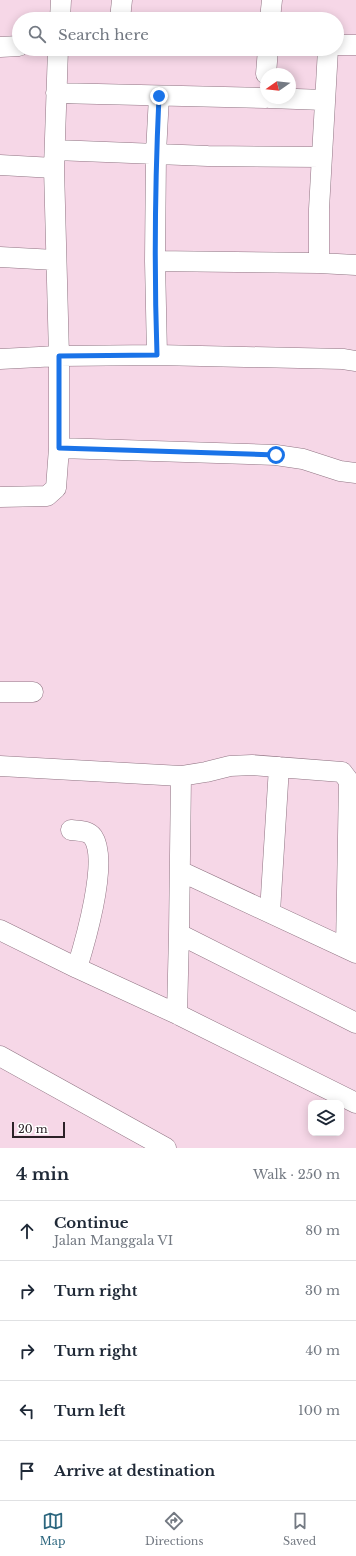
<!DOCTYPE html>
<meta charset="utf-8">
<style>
:root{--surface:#fff;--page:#f6f6f7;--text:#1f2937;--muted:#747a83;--line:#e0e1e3;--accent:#2c667e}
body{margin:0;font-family:"Libre Baskerville",serif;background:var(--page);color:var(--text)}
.controls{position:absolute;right:12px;bottom:12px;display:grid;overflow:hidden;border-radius:8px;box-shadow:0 2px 10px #0003}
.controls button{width:36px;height:36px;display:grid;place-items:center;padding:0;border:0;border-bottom:1px solid var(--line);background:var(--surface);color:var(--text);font:20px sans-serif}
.compass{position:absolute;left:260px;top:68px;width:36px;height:36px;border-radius:50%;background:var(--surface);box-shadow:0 2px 10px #0003;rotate:256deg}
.scale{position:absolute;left:12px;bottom:10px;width:53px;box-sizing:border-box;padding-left:4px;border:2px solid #2c2127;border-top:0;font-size:11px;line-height:14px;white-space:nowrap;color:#2c2127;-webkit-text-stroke:3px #fff;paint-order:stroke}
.stop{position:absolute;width:12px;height:12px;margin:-9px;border:3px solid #1a73e8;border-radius:50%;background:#fff}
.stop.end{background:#1a73e8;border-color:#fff;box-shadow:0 1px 4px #0008}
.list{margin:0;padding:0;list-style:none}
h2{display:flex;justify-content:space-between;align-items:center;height:52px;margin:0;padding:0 16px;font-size:17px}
h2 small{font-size:13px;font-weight:400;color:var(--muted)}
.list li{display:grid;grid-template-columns:26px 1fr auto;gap:12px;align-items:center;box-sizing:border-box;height:60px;padding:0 16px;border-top:1px solid var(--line)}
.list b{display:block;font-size:15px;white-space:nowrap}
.list p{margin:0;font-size:13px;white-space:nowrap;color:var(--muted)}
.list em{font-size:13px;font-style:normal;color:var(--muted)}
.icon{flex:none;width:22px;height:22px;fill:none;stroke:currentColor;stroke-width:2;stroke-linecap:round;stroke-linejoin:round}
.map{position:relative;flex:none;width:356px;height:1148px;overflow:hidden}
.search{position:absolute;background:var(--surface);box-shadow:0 2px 10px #0003;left:12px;right:12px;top:12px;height:44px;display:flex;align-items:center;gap:10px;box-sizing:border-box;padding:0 14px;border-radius:22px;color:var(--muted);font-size:15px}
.sheet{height:352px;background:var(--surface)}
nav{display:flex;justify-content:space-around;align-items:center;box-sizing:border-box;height:56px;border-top:1px solid var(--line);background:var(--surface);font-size:11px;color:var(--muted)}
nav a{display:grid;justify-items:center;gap:2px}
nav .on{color:var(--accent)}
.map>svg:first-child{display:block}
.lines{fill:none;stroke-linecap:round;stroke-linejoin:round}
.minor-casing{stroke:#907483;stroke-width:21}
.minor{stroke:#fff;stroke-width:20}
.route{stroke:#1a73e8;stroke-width:5}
</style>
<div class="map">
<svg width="356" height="1148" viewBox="0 0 356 1148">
<rect width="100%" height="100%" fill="#f6d7e7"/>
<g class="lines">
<g class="minor-casing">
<path id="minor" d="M 60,19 L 61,0
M 120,19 L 122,0
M 270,19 L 272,0
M 337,45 L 356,45
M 0,47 L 19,46
M 58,49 L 54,168 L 59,356 L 157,355 L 155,261 L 319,263 L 319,209 L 328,49
M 266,74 L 268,49
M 56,93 L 266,98
M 269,98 L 324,100
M 55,150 L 208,156 L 321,157
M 0,165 L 54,168
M 0,257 L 55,260
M 155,261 L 156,153 L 159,96
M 319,263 L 356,265
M 157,355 L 343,359 L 356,361
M 0,359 L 59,356 L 59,448 L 56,488 L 47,496 L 0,497
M 59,448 L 276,455 L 303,459 L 340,471 L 356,473
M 0,692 L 33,692
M 0,766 L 181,776
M 71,830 C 79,831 88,830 93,837 C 109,860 85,942 77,968
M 180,871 L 356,953
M 270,912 L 279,767
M 0,930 L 77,968 L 177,1014 L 356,1103
M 179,934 L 356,1023
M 177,1014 L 179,934 L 181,776 L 206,772 L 230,766 L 252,765 L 342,772 L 349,781 L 346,948
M 0,1056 L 166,1148"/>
</g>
<use href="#minor" class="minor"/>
</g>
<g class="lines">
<path class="route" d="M 159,96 C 155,182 154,268 157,355 L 59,356 L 59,448 L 276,455"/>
</g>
</svg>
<div class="controls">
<button><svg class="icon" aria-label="layers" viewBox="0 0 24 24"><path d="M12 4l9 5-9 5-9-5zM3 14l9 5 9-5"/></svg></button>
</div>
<svg class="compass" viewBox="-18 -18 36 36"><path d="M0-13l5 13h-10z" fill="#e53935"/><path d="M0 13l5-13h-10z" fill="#747a83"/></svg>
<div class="scale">20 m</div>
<div class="stop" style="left:276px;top:455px"></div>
<div class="stop end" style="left:159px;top:96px"></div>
<div class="search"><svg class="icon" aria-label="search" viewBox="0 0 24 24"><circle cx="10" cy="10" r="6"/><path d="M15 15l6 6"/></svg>Search here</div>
</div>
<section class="sheet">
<h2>4 min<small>Walk · 250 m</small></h2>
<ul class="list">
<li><svg class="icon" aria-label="ahead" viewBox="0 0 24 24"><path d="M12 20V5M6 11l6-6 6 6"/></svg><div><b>Continue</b><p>Jalan Manggala VI</p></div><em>80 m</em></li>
<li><svg class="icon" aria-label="right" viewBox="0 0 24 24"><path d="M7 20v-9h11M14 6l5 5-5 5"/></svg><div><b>Turn right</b></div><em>30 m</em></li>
<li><svg class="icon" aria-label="right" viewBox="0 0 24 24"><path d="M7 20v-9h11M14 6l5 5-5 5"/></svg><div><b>Turn right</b></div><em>40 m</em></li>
<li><svg class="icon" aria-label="left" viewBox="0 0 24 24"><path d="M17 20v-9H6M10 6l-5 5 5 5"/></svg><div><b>Turn left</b></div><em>100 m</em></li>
<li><svg class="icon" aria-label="arrive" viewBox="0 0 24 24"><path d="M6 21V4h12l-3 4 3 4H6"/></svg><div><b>Arrive at destination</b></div></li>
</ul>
</section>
<nav>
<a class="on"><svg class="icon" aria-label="map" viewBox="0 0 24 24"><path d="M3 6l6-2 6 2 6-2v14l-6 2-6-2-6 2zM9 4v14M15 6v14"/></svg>Map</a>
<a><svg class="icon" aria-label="directions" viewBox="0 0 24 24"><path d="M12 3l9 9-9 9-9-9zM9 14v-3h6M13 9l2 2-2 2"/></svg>Directions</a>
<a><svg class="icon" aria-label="saved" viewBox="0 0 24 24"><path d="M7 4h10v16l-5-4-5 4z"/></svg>Saved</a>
</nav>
